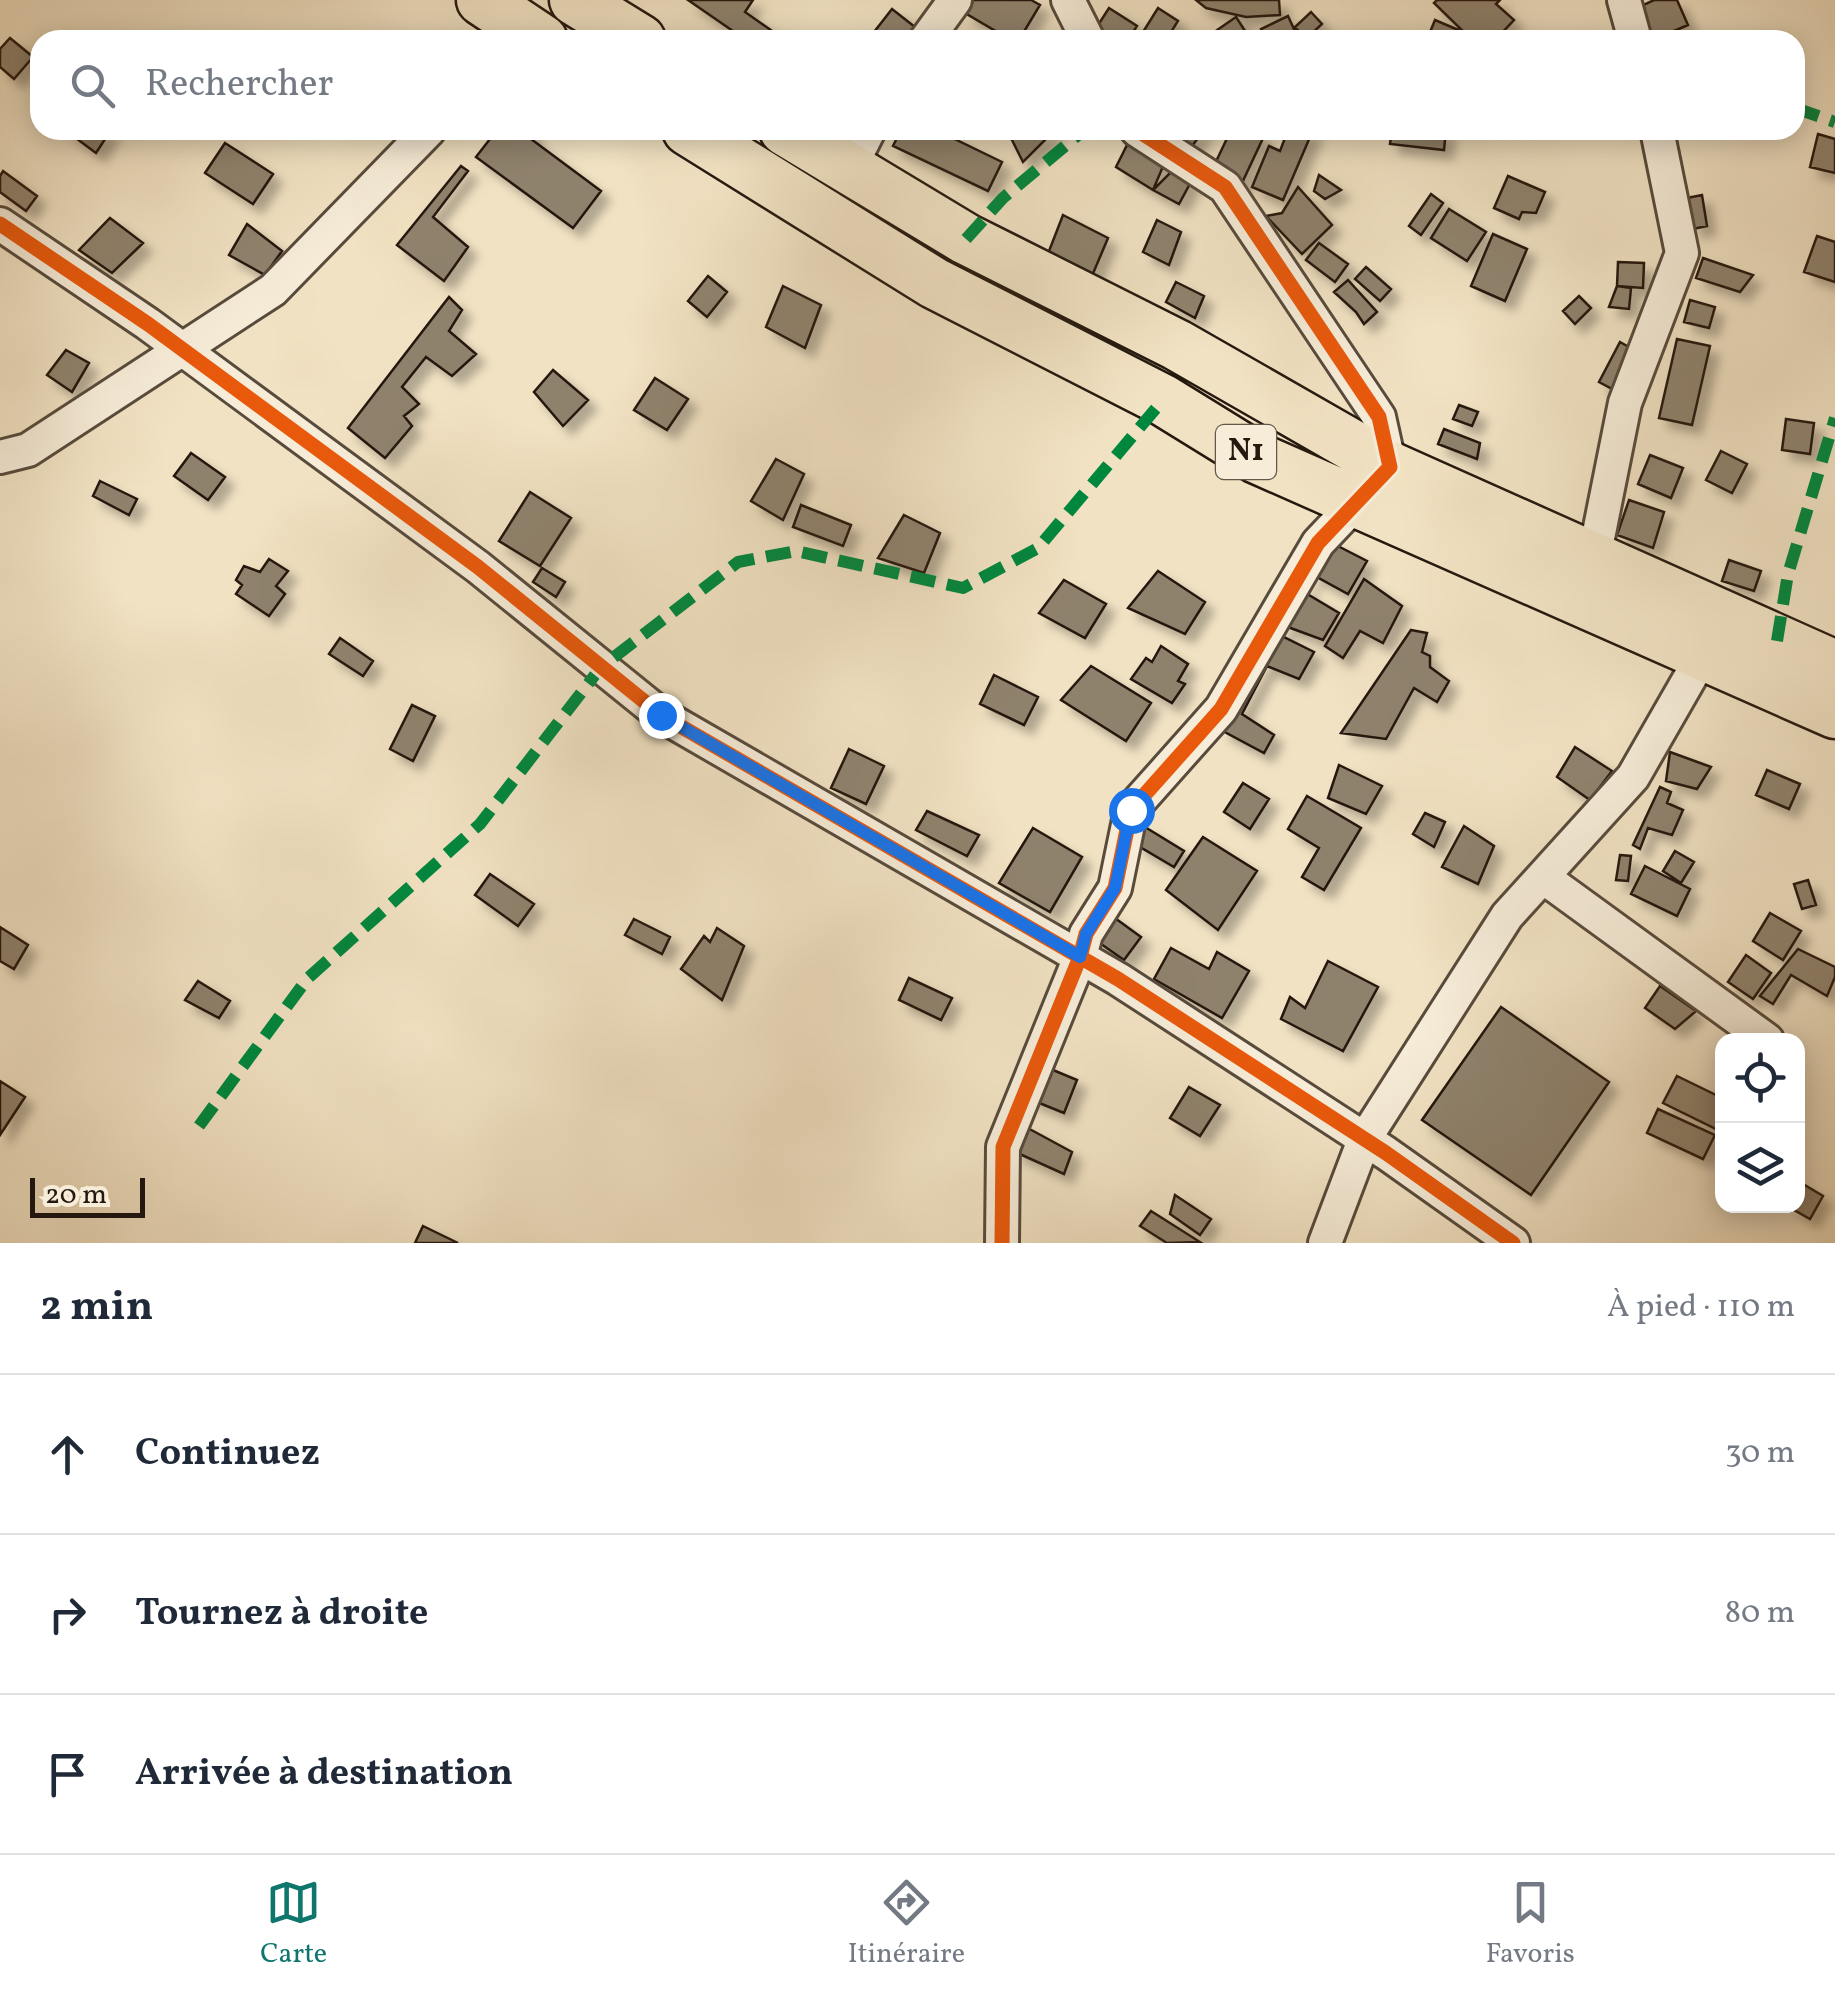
<!DOCTYPE html>
<html lang="fr">
<meta charset="utf-8">
<style>
:root{--surface:#fff;--page:#f2f2f3;--text:#1f2937;--muted:#747a83;--line:#e0e1e3;--accent:#0f766e}
body{margin:0;font-family:Vollkorn,serif;background:var(--page);color:var(--text)}
.controls{position:absolute;right:30px;bottom:30px;display:grid;overflow:hidden;border-radius:20px;box-shadow:0 5px 25px #0003}
.controls button{width:90px;height:90px;display:grid;place-items:center;padding:0;border:0;border-bottom:2px solid var(--line);background:var(--surface);color:var(--text);font:50px sans-serif}
.scale{position:absolute;left:30px;bottom:25px;width:115px;box-sizing:border-box;padding-left:10px;border:5px solid #25190f;border-top:0;font-size:28px;line-height:35px;white-space:nowrap;color:#25190f;-webkit-text-stroke:8px #f6ecd8;paint-order:stroke}
.stop{position:absolute;width:30px;height:30px;margin:-22px;border:8px solid #1a73e8;border-radius:50%;background:#fff}
.stop.end{background:#1a73e8;border-color:#fff;box-shadow:0 2px 10px #0008}
.list{margin:0;padding:0;list-style:none}
h2{display:flex;justify-content:space-between;align-items:center;height:130px;margin:0;padding:0 40px;font-size:42px}
h2 small{font-size:32px;font-weight:400;color:var(--muted)}
.list li{display:grid;grid-template-columns:65px 1fr auto;gap:30px;align-items:center;box-sizing:border-box;height:160px;padding:0 40px;border-top:2px solid var(--line)}
.list b{display:block;font-size:38px;white-space:nowrap}
.list em{font-size:32px;font-style:normal;color:var(--muted)}
.icon{flex:none;width:55px;height:55px;fill:none;stroke:currentColor;stroke-width:2;stroke-linecap:round;stroke-linejoin:round}
.map{position:relative;flex:none;width:1835px;height:1243px;overflow:hidden}
.search{position:absolute;background:var(--surface);box-shadow:0 5px 25px #0003;left:30px;right:30px;top:30px;height:110px;display:flex;align-items:center;gap:25px;box-sizing:border-box;padding:0 35px;border-radius:30px;color:var(--muted);font-size:38px}
.sheet{height:610px;background:var(--surface)}
nav{display:flex;justify-content:space-around;align-items:center;box-sizing:border-box;height:140px;border-top:2px solid var(--line);background:var(--surface);font-size:28px;color:var(--muted)}
nav a{display:grid;justify-items:center;gap:5px}
nav .on{color:var(--accent)}
.map>svg:first-child{display:block}
.building{fill:#8f826d;stroke:#25190f;stroke-width:2.5;filter:url(#shadow)}
.lines{fill:none;stroke-linecap:round;stroke-linejoin:round}
.street-casing{stroke:#584b3c;stroke-width:38}
.primary-casing{stroke:#25190f;stroke-width:55}
.street{stroke:#f6ecd8;stroke-width:32}
.primary{stroke:#f1e2c3;stroke-width:50}
.quiet{stroke:#00873e;stroke-width:12;stroke-dasharray:25 12;stroke-linecap:butt}
.cycleway-casing{stroke:#f6ecd8;stroke-width:21}
.cycleway{stroke:#e8590c;stroke-width:15}
.route{stroke:#1a73e8;stroke-width:12}
.labels{text-anchor:middle;dominant-baseline:central;stroke-width:9;stroke-linejoin:round;paint-order:stroke}
.shield{fill:#f6ecd8;stroke:#64584b;stroke-width:2.5}
.shield-label{font-size:32px;font-weight:bold;fill:#25190f}
</style>
<div class="map">
<svg width="1835" height="1243" viewBox="0 0 1835 1243">
<defs>
<filter id="shadow"><feDropShadow dx="9" dy="9" stdDeviation="5" flood-color="#0004"/></filter>
</defs>
<rect width="100%" height="100%" fill="#f1e2c3"/>
<filter id="stains"><feTurbulence type="fractalNoise" baseFrequency=".002" numOctaves="4"/><feColorMatrix values="0 0 0 0 .2 0 0 0 0 .09 0 0 0 0 .02 0 0 0 .5 -.17"/></filter>
<radialGradient id="worn" r=".72"><stop offset=".6" stop-color="#630" stop-opacity="0"/><stop offset="1" stop-color="#630" stop-opacity=".3"/></radialGradient>
<path class="building" d="M 688,0 L 753,0 L 745,12 L 785,40 L 746,40 Z
M 973,0 L 1031,0 L 1040,5 L 1019,40 L 1011,40 L 965,13 Z
M 1196,0 L 1279,0 L 1280,15 L 1246,17 L 1206,8 Z
M 1437,0 L 1500,0 L 1496,4 L 1514,20 L 1495,40 L 1472,40 L 1434,3 Z
M 1654,0 L 1677,0 L 1688,25 L 1653,40 L 1639,7 Z
M 1109,8 L 1137,26 L 1128,40 L 1098,40 L 1091,36 Z
M 1158,8 L 1178,21 L 1166,40 L 1138,40 Z
M 892,9 L 920,31 L 913,40 L 884,40 L 874,32 Z
M 1311,12 L 1322,24 L 1306,39 L 1295,27 Z
M 1288,16 L 1299,40 L 1267,40 L 1261,29 Z
M 1236,17 L 1251,40 L 1209,40 L 1207,37 Z
M 1435,20 L 1463,32 L 1459,40 L 1428,37 Z
M 10,38 L 33,57 L 14,79 L 0,67 L 0,49 Z
M 65,130 L 111,130 L 96,153 Z
M 497,130 L 533,130 L 531,139 L 601,191 L 573,228 L 476,157 Z
M 901,130 L 936,130 L 1002,162 L 988,191 L 893,146 Z
M 1016,130 L 1055,130 L 1023,162 L 1010,136 Z
M 1154,130 L 1204,130 L 1186,154 Z
M 1231,130 L 1251,130 L 1264,136 L 1241,185 L 1211,172 Z
M 1288,130 L 1313,130 L 1283,200 L 1252,187 L 1269,146 L 1280,151 Z
M 1392,130 L 1446,130 L 1444,150 L 1390,144 Z
M 1818,134 L 1835,139 L 1835,173 L 1810,167 Z
M 1132,135 L 1167,157 L 1153,190 L 1116,167 Z
M 225,143 L 273,174 L 253,204 L 205,173 Z
M 461,166 L 468,171 L 433,217 L 468,247 L 444,281 L 397,245 Z
M 1175,168 L 1193,178 L 1179,204 L 1153,190 Z
M 3,171 L 37,196 L 26,211 L 0,192 L 0,176 Z
M 1319,175 L 1341,190 L 1325,199 L 1314,191 Z
M 1508,176 L 1545,192 L 1536,213 L 1522,212 L 1519,219 L 1494,208 Z
M 1298,187 L 1332,225 L 1302,254 L 1266,216 L 1282,213 Z
M 1431,194 L 1443,203 L 1421,235 L 1409,226 Z
M 1702,195 L 1707,226 L 1693,229 L 1687,198 Z
M 1449,209 L 1486,232 L 1467,261 L 1431,238 Z
M 1063,215 L 1108,238 L 1086,290 L 1044,264 Z
M 110,218 L 143,243 L 112,273 L 79,250 Z
M 1157,220 L 1181,232 L 1169,265 L 1143,252 Z
M 247,224 L 282,251 L 265,275 L 229,255 Z
M 1493,234 L 1527,249 L 1505,301 L 1471,286 Z
M 1817,236 L 1835,242 L 1835,282 L 1804,272 Z
M 1319,243 L 1348,264 L 1335,282 L 1306,260 Z
M 1703,258 L 1753,275 L 1740,292 L 1696,278 Z
M 1618,262 L 1644,263 L 1643,288 L 1617,286 Z
M 1366,267 L 1391,289 L 1380,301 L 1355,279 Z
M 708,276 L 727,292 L 707,317 L 688,301 Z
M 1348,280 L 1377,312 L 1364,324 L 1356,312 L 1334,292 Z
M 1176,282 L 1204,296 L 1195,318 L 1166,302 Z
M 783,286 L 821,305 L 805,348 L 766,327 Z
M 1617,286 L 1631,288 L 1629,309 L 1609,307 Z
M 1579,296 L 1591,308 L 1575,324 L 1563,311 Z
M 449,297 L 462,310 L 449,331 L 476,354 L 452,376 L 426,357 L 402,387 L 419,404 L 404,416 L 412,426 L 385,458 L 348,428 Z
M 1690,300 L 1715,307 L 1709,328 L 1684,322 Z
M 1677,339 L 1710,346 L 1692,425 L 1659,418 Z
M 1620,342 L 1636,351 L 1616,391 L 1599,382 Z
M 66,350 L 89,363 L 72,392 L 47,375 Z
M 553,370 L 588,400 L 563,426 L 534,392 Z
M 655,378 L 688,399 L 667,430 L 634,410 Z
M 1459,405 L 1478,412 L 1472,426 L 1453,419 Z
M 1786,419 L 1814,423 L 1810,454 L 1782,450 Z
M 1444,429 L 1480,443 L 1477,459 L 1438,444 Z
M 1721,451 L 1747,464 L 1732,493 L 1706,480 Z
M 191,453 L 225,477 L 208,500 L 174,476 Z
M 1650,455 L 1683,468 L 1671,498 L 1638,484 Z
M 776,459 L 804,474 L 783,520 L 751,501 Z
M 100,481 L 137,499 L 129,515 L 93,496 Z
M 530,492 L 571,518 L 540,566 L 499,541 Z
M 1629,500 L 1664,512 L 1653,548 L 1617,535 Z
M 801,505 L 851,525 L 843,546 L 793,527 Z
M 904,515 L 940,533 L 924,573 L 878,558 Z
M 1330,542 L 1367,561 L 1348,594 L 1313,575 L 1304,592 L 1339,613 L 1323,640 L 1285,626 L 1282,636 L 1314,652 L 1299,679 L 1267,666 L 1242,714 L 1274,735 L 1264,753 L 1221,730 Z
M 269,559 L 288,571 L 276,586 L 285,594 L 269,616 L 236,594 L 242,585 L 236,580 L 244,566 L 260,572 Z
M 1729,560 L 1761,571 L 1754,591 L 1722,581 Z
M 542,568 L 565,582 L 556,597 L 533,582 Z
M 1158,571 L 1205,602 L 1185,634 L 1128,608 Z
M 1364,579 L 1402,606 L 1383,643 L 1360,631 L 1343,658 L 1325,646 Z
M 1064,580 L 1106,604 L 1085,638 L 1039,613 Z
M 1411,630 L 1427,633 L 1422,652 L 1430,656 L 1430,667 L 1449,681 L 1437,702 L 1414,688 L 1386,739 L 1341,733 Z
M 340,638 L 373,661 L 363,676 L 329,654 Z
M 1161,646 L 1188,664 L 1178,681 L 1185,684 L 1172,703 L 1131,679 L 1146,658 L 1152,662 Z
M 1091,666 L 1151,703 L 1126,741 L 1061,700 Z
M 994,675 L 1038,697 L 1024,725 L 980,704 Z
M 412,705 L 435,716 L 413,761 L 390,749 Z
M 1575,747 L 1612,771 L 1590,800 L 1557,777 Z
M 849,749 L 884,766 L 866,804 L 831,788 Z
M 1670,752 L 1711,767 L 1697,789 L 1666,781 Z
M 1339,765 L 1382,786 L 1366,814 L 1328,798 Z
M 1767,770 L 1800,784 L 1789,809 L 1756,795 Z
M 1243,783 L 1269,799 L 1250,829 L 1224,812 Z
M 1660,787 L 1671,792 L 1667,803 L 1683,810 L 1672,835 L 1648,828 L 1640,849 L 1633,845 Z
M 1307,796 L 1361,828 L 1324,890 L 1302,877 L 1319,848 L 1288,829 Z
M 927,811 L 979,835 L 967,856 L 916,830 Z
M 1425,813 L 1445,822 L 1434,847 L 1413,834 Z
M 1464,826 L 1494,846 L 1478,884 L 1442,867 Z
M 1145,827 L 1184,851 L 1174,867 L 1135,844 Z
M 1033,828 L 1082,857 L 1050,912 L 999,883 Z
M 1203,837 L 1257,871 L 1218,930 L 1166,890 Z
M 1675,851 L 1694,862 L 1681,883 L 1663,871 Z
M 1620,855 L 1631,856 L 1628,881 L 1616,880 Z
M 1645,866 L 1690,889 L 1677,916 L 1631,894 Z
M 490,874 L 534,904 L 518,926 L 475,895 Z
M 1808,880 L 1816,905 L 1802,909 L 1794,884 Z
M 1108,913 L 1141,937 L 1124,960 L 1091,937 Z
M 1770,913 L 1801,931 L 1783,960 L 1753,941 Z
M 634,919 L 670,937 L 662,954 L 625,935 Z
M 0,927 L 28,945 L 14,969 L 0,961 Z
M 717,928 L 744,946 L 722,1000 L 681,969 L 704,936 L 710,942 Z
M 1171,948 L 1209,969 L 1217,952 L 1249,971 L 1222,1018 L 1154,979 Z
M 1798,949 L 1835,967 L 1835,977 L 1827,996 L 1791,975 L 1773,1004 L 1760,996 Z
M 1746,955 L 1771,973 L 1753,999 L 1728,982 Z
M 1328,961 L 1378,987 L 1343,1051 L 1281,1019 L 1290,997 L 1305,1008 Z
M 909,978 L 952,998 L 941,1020 L 899,1000 Z
M 198,981 L 230,1001 L 219,1018 L 185,1000 Z
M 1660,986 L 1696,1011 L 1675,1029 L 1645,1008 Z
M 1501,1007 L 1609,1082 L 1531,1195 L 1422,1120 Z
M 1041,1065 L 1077,1080 L 1064,1113 L 1027,1098 Z
M 1677,1076 L 1722,1098 L 1722,1116 L 1716,1129 L 1663,1103 Z
M 0,1081 L 25,1097 L 0,1135 Z
M 1189,1087 L 1220,1105 L 1200,1136 L 1170,1118 Z
M 1658,1109 L 1715,1135 L 1703,1159 L 1647,1133 Z
M 1024,1126 L 1072,1152 L 1064,1174 L 1013,1151 Z
M 1798,1181 L 1823,1196 L 1810,1219 L 1787,1206 L 1798,1206 Z
M 1175,1195 L 1211,1219 L 1200,1235 L 1170,1214 Z
M 1151,1211 L 1200,1242 L 1167,1243 L 1140,1226 Z
M 423,1226 L 458,1243 L 415,1243 Z"/>
<g class="lines">
<g class="street-casing">
<path id="street" d="M 1068,0 L 1088,40
M 1624,0 L 1635,40
M 926,40 L 955,0
M 849,170 L 869,130
M 0,224 L 148,324 L 478,567 L 661,715 L 1118,979 L 1386,1153 L 1513,1243
M 0,457 L 28,450 L 273,290 L 429,130
M 1594,558 L 1625,403 L 1682,253 L 1657,130
M 1543,877 L 1767,1040
M 1002,1243 L 1003,1147 L 1080,957 L 1086,934 L 1115,888 L 1131,810 L 1221,709 L 1318,543 L 1390,467 L 1379,417 L 1225,187 L 1137,130
M 1325,1243 L 1364,1140 L 1507,916 L 1633,777 L 1703,655"/>
</g>
<g class="primary-casing">
<path id="primary" d="M 482,0 L 542,40
M 575,0 L 640,40
M 688,130 L 934,283 L 1163,400 L 1257,458 L 1835,713
M 785,130 L 966,239 L 1177,345 L 1390,467 L 1835,666"/>
</g>
<use href="#street" class="street"/>
<use href="#primary" class="primary"/>
<path class="quiet" d="M 1795,108 L 1835,122
M 966,239 L 1003,198 L 1084,130
M 1777,641 L 1788,574 L 1835,418
M 199,1126 L 307,979 L 480,824 L 601,667 L 738,562 L 796,551 L 963,588 L 1038,548 L 1163,400"/>
<g class="cycleway-casing">
<path id="cycleway" d="M 0,224 L 148,324 L 478,567 L 661,715 L 1118,979 L 1386,1153 L 1513,1243
M 1002,1243 L 1003,1147 L 1080,957 L 1086,934 L 1115,888 L 1131,810 L 1221,709 L 1318,543 L 1390,467 L 1379,417 L 1225,187 L 1137,130"/>
</g>
<use href="#cycleway" class="cycleway"/>
</g>
<g class="lines">
<path class="route" d="M 661,715 L 1080,957 L 1086,934 L 1115,888 L 1131,810"/>
</g>
<g class="labels">
<rect class="shield" x="1216" y="425" width="60" height="54" rx="8"/>
<g class="shield-label">
<text x="1246" y="452">N1</text>
</g>
</g>
<rect width="100%" height="100%" filter="url(#stains)"/>
<rect width="100%" height="100%" fill="url(#worn)"/>
</svg>
<div class="controls">
<button><svg class="icon" aria-label="locate" viewBox="0 0 24 24"><circle cx="12" cy="12" r="6"/><path d="M12 2v4M12 18v4M2 12h4M18 12h4"/></svg></button>
<button><svg class="icon" aria-label="layers" viewBox="0 0 24 24"><path d="M12 4l9 5-9 5-9-5zM3 14l9 5 9-5"/></svg></button>
</div>
<div class="scale">20 m</div>
<div class="stop" style="left:1131px;top:810px"></div>
<div class="stop end" style="left:661px;top:715px"></div>
<div class="search"><svg class="icon" aria-label="search" viewBox="0 0 24 24"><circle cx="10" cy="10" r="6"/><path d="M15 15l6 6"/></svg>Rechercher</div>
</div>
<section class="sheet">
<h2>2 min<small>À pied · 110 m</small></h2>
<ul class="list">
<li><svg class="icon" aria-label="ahead" viewBox="0 0 24 24"><path d="M12 20V5M6 11l6-6 6 6"/></svg><div><b>Continuez</b></div><em>30 m</em></li>
<li><svg class="icon" aria-label="right" viewBox="0 0 24 24"><path d="M7 20v-9h11M14 6l5 5-5 5"/></svg><div><b>Tournez à droite</b></div><em>80 m</em></li>
<li><svg class="icon" aria-label="arrive" viewBox="0 0 24 24"><path d="M6 21V4h12l-3 4 3 4H6"/></svg><div><b>Arrivée à destination</b></div></li>
</ul>
</section>
<nav>
<a class="on"><svg class="icon" aria-label="map" viewBox="0 0 24 24"><path d="M3 6l6-2 6 2 6-2v14l-6 2-6-2-6 2zM9 4v14M15 6v14"/></svg>Carte</a>
<a><svg class="icon" aria-label="directions" viewBox="0 0 24 24"><path d="M12 3l9 9-9 9-9-9zM9 14v-3h6M13 9l2 2-2 2"/></svg>Itinéraire</a>
<a><svg class="icon" aria-label="saved" viewBox="0 0 24 24"><path d="M7 4h10v16l-5-4-5 4z"/></svg>Favoris</a>
</nav>
